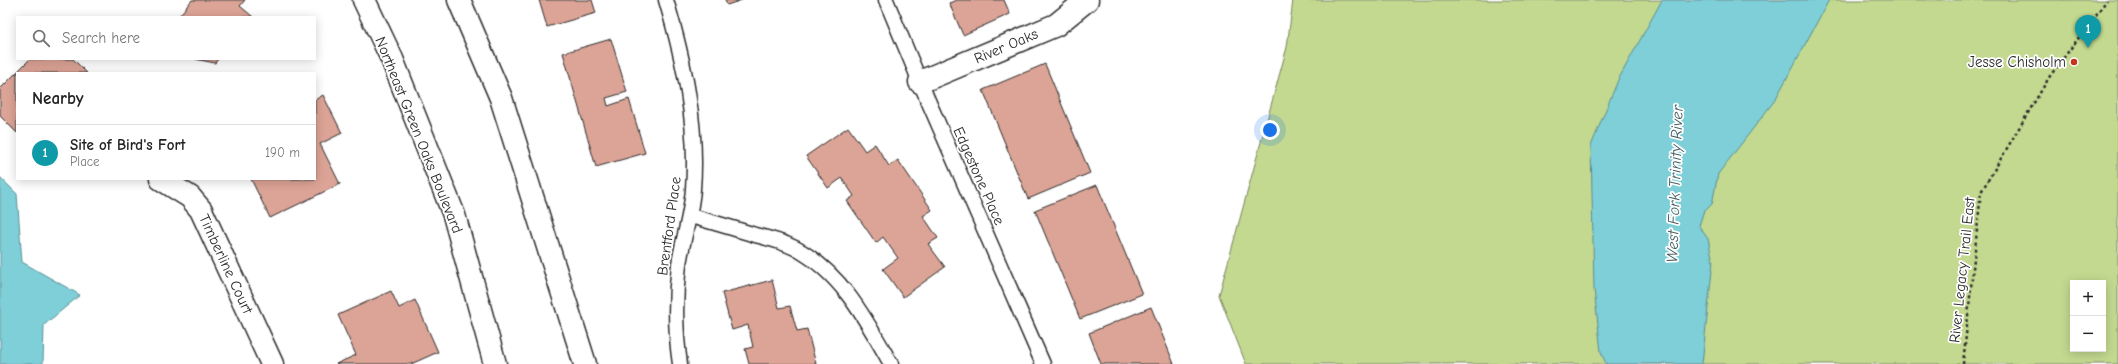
<!DOCTYPE html>
<meta charset="utf-8">
<style>
:root{--surface:#fff;--page:#f6f6f6;--text:#222;--muted:#767676;--line:#e0e0e0;--accent:#111827}
body{margin:0;font-family:"Comic Neue",sans-serif;background:var(--page);color:var(--text)}
.controls{position:absolute;right:12px;bottom:12px;display:grid;overflow:hidden;border-radius:0px;box-shadow:0 2px 10px #0003}
.controls button{width:36px;height:36px;display:grid;place-items:center;padding:0;border:0;border-bottom:1px solid var(--line);background:var(--surface);color:var(--text);font:20px sans-serif}
.you{position:absolute;left:1270px;top:130px;width:14px;height:14px;margin:-10px;border:3px solid #fff;border-radius:50%;background:#1a73e8;box-shadow:0 0 0 6px #1a73e833}
.badge{display:grid;place-items:center;width:26px;height:26px;border-radius:50%;background:var(--accent);color:#fff;font-size:13px;font-weight:700}
.pin{position:absolute;translate:-50% -33px;filter:drop-shadow(0 1px 2px #0008)}
.pin::after{content:'';position:absolute;top:21px;width:14px;height:12px;background:inherit;clip-path:polygon(0 0,100% 0,50% 100%)}
.list{margin:0;padding:0;list-style:none}
h2{display:flex;justify-content:space-between;align-items:center;height:52px;margin:0;padding:0 16px;font-size:17px}
h2 small{font-size:13px;font-weight:400;color:var(--muted)}
.list li{display:grid;grid-template-columns:26px 1fr auto;gap:12px;align-items:center;box-sizing:border-box;height:56px;padding:0 16px;border-top:1px solid var(--line)}
.list b{display:block;font-size:15px;white-space:nowrap}
.list p{margin:0;font-size:13px;white-space:nowrap;color:var(--muted)}
.list em{font-size:13px;font-style:normal;color:var(--muted)}
.icon{flex:none;width:22px;height:22px;fill:none;stroke:currentColor;stroke-width:2;stroke-linecap:round;stroke-linejoin:round}
.map{position:relative;flex:none;width:2118px;height:364px;overflow:hidden}
.search{position:absolute;background:var(--surface);box-shadow:0 2px 10px #0003;left:16px;top:16px;width:300px;height:44px;display:flex;align-items:center;gap:10px;box-sizing:border-box;padding:0 14px;border-radius:0px;color:var(--muted);font-size:15px}
.panel{position:absolute;background:var(--surface);box-shadow:0 2px 10px #0003;left:16px;top:72px;width:300px;height:108px;border-radius:0px}
.map>svg:first-child{display:block}
.green{fill:#c3d98f;stroke:#77825d;fill-rule:evenodd}
.water{fill:#7ecfd8;stroke:#5d8d93}
.building{fill:#dca496;stroke:#2b2b2b}
.lines{fill:none;stroke-linecap:round;stroke-linejoin:round}
.service-casing{stroke:#2b2b2b;stroke-width:17}
.minor-casing{stroke:#2b2b2b;stroke-width:25}
.secondary-casing{stroke:#2b2b2b;stroke-width:25}
.path{stroke:#2b2b2b;stroke-width:2.5;stroke-dasharray:3 3;stroke-linecap:butt}
.service{stroke:#fff;stroke-width:14}
.minor{stroke:#fff;stroke-width:22}
.secondary{stroke:#fff;stroke-width:22}
.poi-dot{fill:#c8321e;stroke:#fff;stroke-width:1.5}
.labels{text-anchor:middle;dominant-baseline:central;stroke-width:3.5;stroke-linejoin:round;paint-order:stroke}
.street-label{font-size:15px;fill:#2b2b2b;stroke:#fff}
.poi-label{font-size:15px;fill:#2b2b2b;stroke:#fff;text-anchor:end}
.water-label{font-size:16px;font-style:italic;fill:#445c5f;stroke:#fff}
</style>
<div class="map">
<svg width="2118" height="364" viewBox="0 0 2118 364">
<rect width="100%" height="100%" fill="#fff"/>
<filter id="ink" filterUnits="userSpaceOnUse"><feTurbulence type="fractalNoise" baseFrequency=".025" numOctaves="2"/><feDisplacementMap in="SourceGraphic" scale="8" xChannelSelector="R" yChannelSelector="G"/><feConvolveMatrix kernelMatrix="1 2 1 2 8 2 1 2 1" color-interpolation-filters="sRGB"/></filter>
<g filter="url(#ink)">
<path class="green" d="M 1293,0 L 2118,0 L 2118,364 L 1246,364 L 1219,295 L 1287,47 ZM 2073,283 L 2103,283 L 2103,349 L 2073,349 Z"/>
<path class="water" d="M 1662,0 L 1829,0 L 1775,100 L 1718,174 L 1712,204 L 1703,213 L 1699,226 L 1708,239 L 1713,261 L 1702,364 L 1606,364 L 1601,352 L 1594,289 L 1591,146 L 1618,80 Z
M 0,177 L 17,194 L 22,262 L 80,295 L 44,325 L 43,364 L 0,364 Z"/>
<path class="building" d="M 192,0 L 245,0 L 240,6 L 253,17 L 178,17 Z
M 539,0 L 592,0 L 596,13 L 547,27 Z
M 725,0 L 742,0 L 727,5 Z
M 957,0 L 1004,0 L 1010,14 L 963,35 L 949,3 Z
M 611,39 L 627,92 L 606,98 L 608,106 L 629,99 L 645,153 L 596,167 L 563,53 Z
M 30,59 L 73,59 L 87,73 L 17,73 L 17,133 L 0,116 L 0,89 Z
M 195,59 L 218,59 L 215,63 Z
M 1045,64 L 1090,173 L 1028,199 L 983,90 Z
M 323,95 L 342,133 L 320,144 L 340,184 L 270,218 L 251,179 L 315,179 L 315,100 Z
M 848,127 L 865,151 L 875,144 L 889,166 L 898,160 L 932,210 L 923,216 L 938,238 L 928,244 L 945,267 L 903,297 L 883,269 L 898,258 L 883,237 L 876,243 L 847,201 L 854,196 L 842,178 L 828,188 L 806,156 Z
M 1097,185 L 1142,294 L 1080,319 L 1035,210 Z
M 772,280 L 779,308 L 790,306 L 797,331 L 807,329 L 816,364 L 749,364 L 745,349 L 753,347 L 748,325 L 732,330 L 722,293 Z
M 391,291 L 399,308 L 415,300 L 438,352 L 411,364 L 336,364 L 356,355 L 338,315 Z
M 1151,307 L 1174,364 L 1101,364 L 1089,333 Z"/>
<g class="lines">
<g class="service-casing">
<path id="service" d="M 666,0 C 684,61 698,125 693,189 C 691,215 683,239 679,264 C 675,297 675,331 680,364
M 886,0 L 920,82 L 1043,364
M 691,216 C 712,222 733,228 755,235 C 768,238 783,242 795,248 C 842,273 866,320 891,364"/>
</g>
<g class="minor-casing">
<path id="minor" d="M 920,82 L 1056,25 L 1087,0
M 161,179 L 190,197 L 201,210 L 272,364"/>
</g>
<g class="secondary-casing">
<path id="secondary" d="M 364,0 L 392,59 L 454,215 L 495,364
M 459,0 L 501,98 L 585,364"/>
</g>
<path class="path" d="M 1963,364 L 1981,192 L 2050,76 L 2107,0"/>
<use href="#service" class="service"/>
<use href="#minor" class="minor"/>
<use href="#secondary" class="secondary"/>
</g>
</g>
<circle class="poi-dot" cx="2074" cy="62" r="4"/>
<g class="labels">
<g class="street-label">
<text transform="translate(1006 46) rotate(-23)">River Oaks</text>
<text transform="translate(419 135) rotate(68)">Northeast Green Oaks Boulevard</text>
<text transform="translate(979 176) rotate(66)">Edgestone Place</text>
<text transform="translate(669 226) rotate(-82)">Brentford Place</text>
<text transform="translate(226 264) rotate(65)">Timberline Court</text>
<text transform="translate(1962 270) rotate(-84)">River Legacy Trail East</text>
</g>
<g class="poi-label">
<text x="2066" y="62">Jesse Chisholm</text>
</g>
<g class="water-label">
<text transform="translate(1675 184) rotate(-88)">West Fork Trinity River</text>
</g>
</g>
</svg>
<div class="controls">
<button>+</button>
<button>−</button>
</div>
<div class="you"></div>
<div class="pin badge" style="left:2088px;top:48px;background:#0f9aa8">1</div>
<div class="search"><svg class="icon" aria-label="search" viewBox="0 0 24 24"><circle cx="10" cy="10" r="6"/><path d="M15 15l6 6"/></svg>Search here</div>
<section class="panel">
<h2>Nearby<small></small></h2>
<ul class="list">
<li><span class="badge" style="background:#0f9aa8">1</span><div><b>Site of Bird's Fort</b><p>Place</p></div><em>190 m</em></li>
</ul>
</section>
</div>
